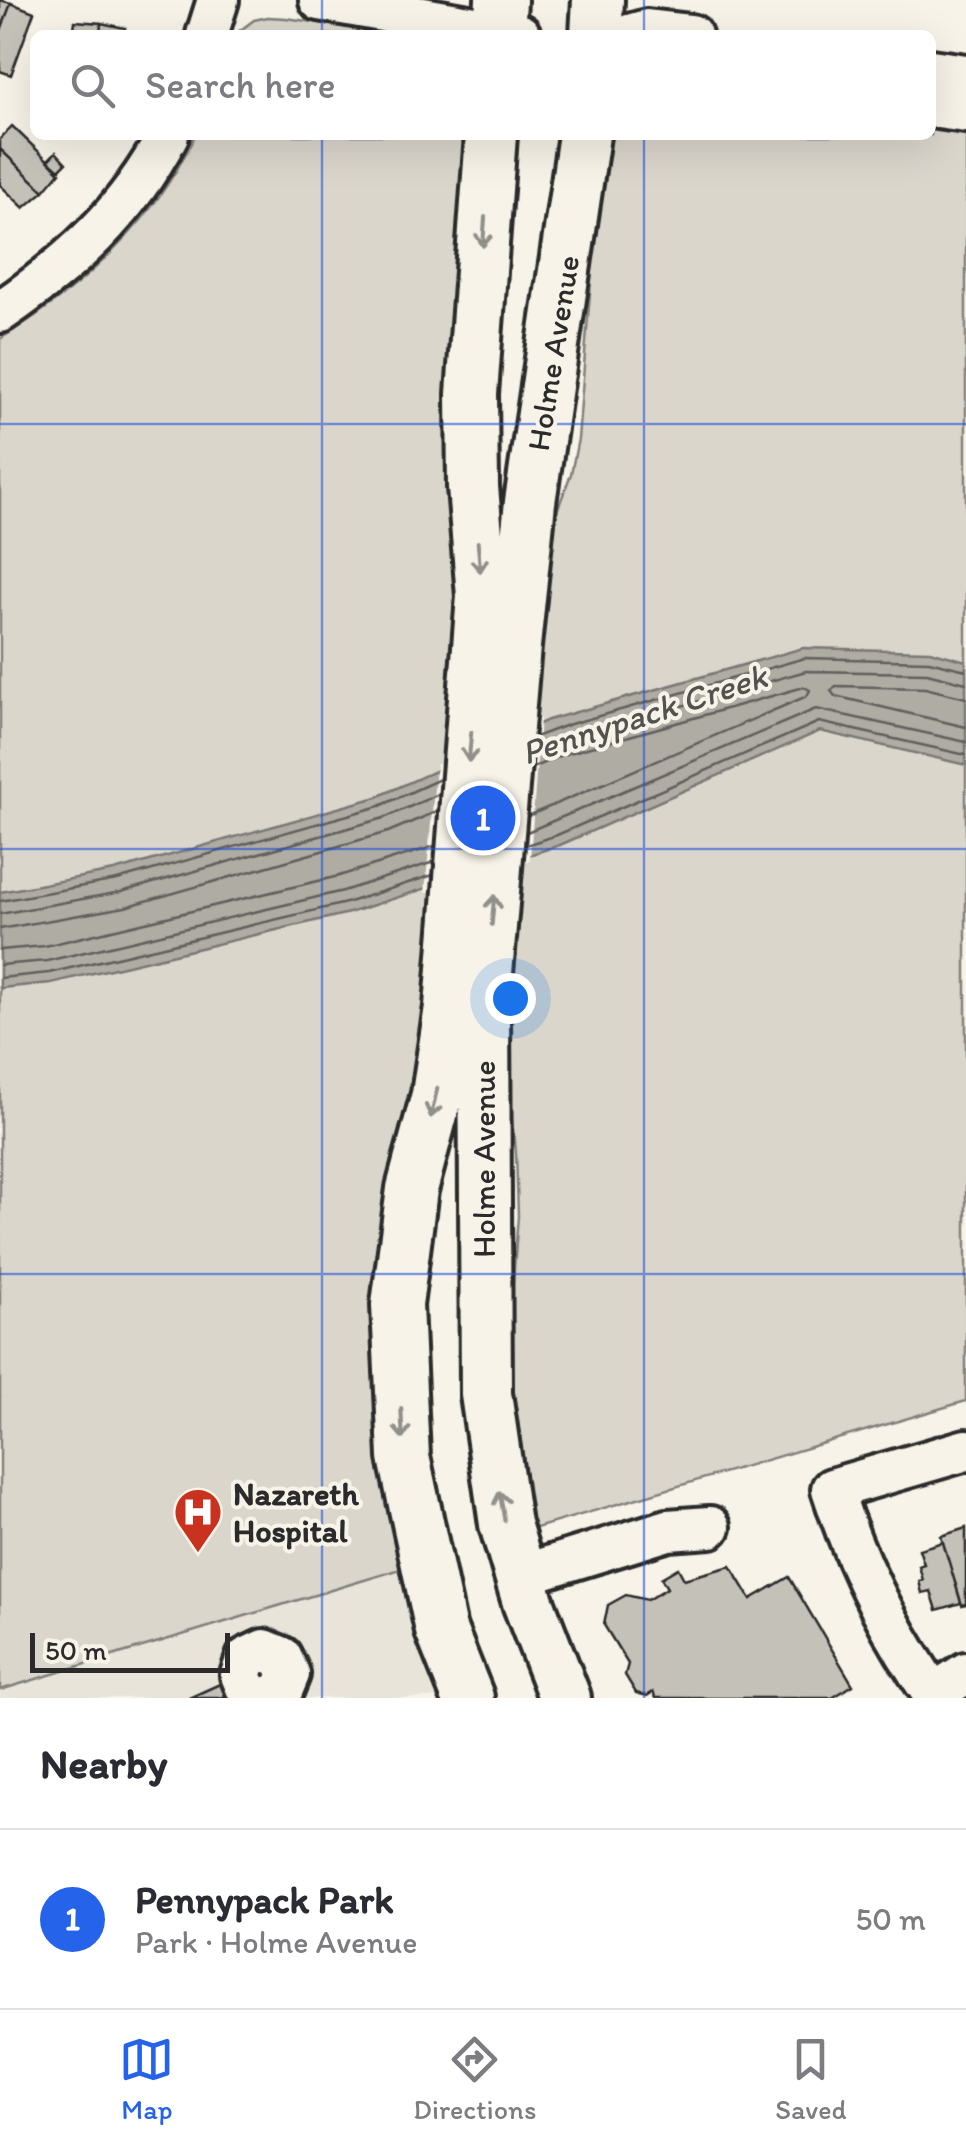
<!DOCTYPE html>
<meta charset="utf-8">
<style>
:root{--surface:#fff;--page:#f2f2f3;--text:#2b2b33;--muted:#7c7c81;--line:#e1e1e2;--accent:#2563eb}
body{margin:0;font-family:Itim,sans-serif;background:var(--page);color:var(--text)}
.scale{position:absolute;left:30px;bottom:25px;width:200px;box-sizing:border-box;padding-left:10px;border:5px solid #2b2b2b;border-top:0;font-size:28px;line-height:35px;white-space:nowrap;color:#2b2b2b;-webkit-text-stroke:8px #f7f3e8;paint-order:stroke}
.you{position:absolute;left:510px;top:998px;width:35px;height:35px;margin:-25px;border:8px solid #fff;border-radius:50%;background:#1a73e8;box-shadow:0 0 0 15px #1a73e833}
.badge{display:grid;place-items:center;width:65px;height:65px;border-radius:50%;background:var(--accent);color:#fff;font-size:32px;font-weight:700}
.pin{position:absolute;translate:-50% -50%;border:5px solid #fff;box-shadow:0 2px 10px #0006}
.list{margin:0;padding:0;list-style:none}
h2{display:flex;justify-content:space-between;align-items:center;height:130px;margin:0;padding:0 40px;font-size:42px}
h2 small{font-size:32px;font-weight:400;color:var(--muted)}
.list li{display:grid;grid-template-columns:65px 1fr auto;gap:30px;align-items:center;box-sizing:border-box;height:180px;padding:0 40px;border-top:2px solid var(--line)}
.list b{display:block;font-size:38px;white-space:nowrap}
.list p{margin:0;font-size:32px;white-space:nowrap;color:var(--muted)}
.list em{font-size:32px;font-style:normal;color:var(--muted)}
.icon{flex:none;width:55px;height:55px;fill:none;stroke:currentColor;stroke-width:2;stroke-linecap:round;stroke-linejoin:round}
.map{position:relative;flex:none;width:966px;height:1698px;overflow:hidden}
.search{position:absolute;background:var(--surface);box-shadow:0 10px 40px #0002;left:30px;right:30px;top:30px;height:110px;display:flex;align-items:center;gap:25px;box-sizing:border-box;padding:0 35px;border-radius:15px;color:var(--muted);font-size:38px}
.sheet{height:310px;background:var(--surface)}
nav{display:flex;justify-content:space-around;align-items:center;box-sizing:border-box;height:140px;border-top:2px solid var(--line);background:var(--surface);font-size:28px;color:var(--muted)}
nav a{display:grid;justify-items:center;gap:5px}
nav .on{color:var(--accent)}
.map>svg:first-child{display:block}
.built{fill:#e8e4da}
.green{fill:#dad6cc;stroke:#82807c;stroke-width:2.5}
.water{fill:#afaca4;stroke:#7a7874;stroke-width:2.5}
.pier{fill:#f7f3e8}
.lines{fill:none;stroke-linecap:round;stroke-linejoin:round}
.shore{stroke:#605f5b;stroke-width:2.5}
.building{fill:#c4c1b9;stroke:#2b2b2b;stroke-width:2.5}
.minor-casing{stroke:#2b2b2b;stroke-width:48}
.major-casing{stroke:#2b2b2b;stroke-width:58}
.minor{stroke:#f7f3e8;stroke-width:40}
.major{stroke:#f7f3e8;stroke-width:50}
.oneway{stroke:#918f8a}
.grid{fill:none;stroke:#1d4ed8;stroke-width:2.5;stroke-opacity:0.55}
.labels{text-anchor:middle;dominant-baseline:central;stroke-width:8;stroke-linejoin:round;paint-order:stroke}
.street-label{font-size:32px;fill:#2b2b2b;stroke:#f7f3e8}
.poi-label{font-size:32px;font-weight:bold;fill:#2b2b2b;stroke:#f7f3e8;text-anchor:start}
.water-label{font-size:35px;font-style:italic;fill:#53524f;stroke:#f7f3e8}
</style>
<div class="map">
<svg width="966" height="1698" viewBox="0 0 966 1698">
<rect width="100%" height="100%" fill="#f7f3e8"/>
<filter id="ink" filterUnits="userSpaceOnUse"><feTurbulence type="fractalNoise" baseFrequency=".01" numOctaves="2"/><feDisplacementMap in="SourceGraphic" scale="20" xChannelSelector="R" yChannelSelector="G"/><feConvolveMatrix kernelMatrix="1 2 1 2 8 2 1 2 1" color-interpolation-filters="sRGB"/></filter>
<g filter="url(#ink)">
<path class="built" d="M 378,1469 L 402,1588 L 440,1698 L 0,1698 L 0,1523 Z"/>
<path class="green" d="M 268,17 L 286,18 L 403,35 L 234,35 L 254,20 Z
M 931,117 L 966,122 L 966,1401 L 533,1529 L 513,1387 L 512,1295 L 518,1216 L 516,1152 L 502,1042 L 416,1072 L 392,1154 L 378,1246 L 377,1294 L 404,1568 L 0,1690 L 0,339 C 81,289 154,224 195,135 L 469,135 L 448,384 L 447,417 L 461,537 L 551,527 L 571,474 L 578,439 L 603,135 L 931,135 Z"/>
<path class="water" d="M 803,648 L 930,651 L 966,661 L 966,765 L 820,731 L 560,845 L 349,913 L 51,983 L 0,988 L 0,892 L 114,871 L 377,797 L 548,720 Z"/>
<path class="pier" d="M 540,718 L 530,860 L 425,893 L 436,765 Z"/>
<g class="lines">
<path class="shore" d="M 966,698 L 925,688 L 836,686 L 831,691 L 835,696 L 966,727
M 535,737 L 567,725 L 805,658 L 929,661 L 966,670
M 534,751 L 571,737 L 806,671 L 927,673 L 966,683
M 528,816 L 807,696 L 810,690 L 804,687 L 562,755 L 532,768
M 527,832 L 816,709 L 966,742
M 526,845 L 557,835 L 819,722 L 966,755
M 0,901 L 117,880 L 380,806 L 440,779
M 0,914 L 121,892 L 384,818 L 439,794
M 0,929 L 125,907 L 388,832 L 438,811
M 0,950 L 45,946 L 339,876 L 435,846
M 0,965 L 47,961 L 343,891 L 434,862
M 0,978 L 49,973 L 346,903 L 433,875"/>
</g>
<path class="building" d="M 0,0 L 11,3 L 0,33 Z
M 11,3 L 34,12 L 11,75 L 0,71 L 0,33 Z
M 75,21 L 101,23 L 100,35 L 73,35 Z
M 101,23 L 125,28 L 125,35 L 100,35 Z
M 12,126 L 60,172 L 44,191 L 0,149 L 0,139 Z
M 0,149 L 44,191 L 24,208 L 0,185 Z
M 56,152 L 66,163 L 59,170 L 48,160 Z
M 966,1528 L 966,1604 L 962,1605 L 941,1536 Z
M 943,1542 L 961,1603 L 937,1610 L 931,1591 L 922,1593 L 919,1581 L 923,1580 L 919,1566 L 924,1564 L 919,1549 Z
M 731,1566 L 751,1599 L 789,1577 L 853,1685 L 832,1698 L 656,1698 L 653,1692 L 647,1696 L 636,1693 L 625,1675 L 628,1664 L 604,1625 L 608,1605 L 626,1595 L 647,1600 L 667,1588 L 661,1578 L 678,1568 L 684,1579 Z
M 222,1683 L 229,1698 L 189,1698 Z"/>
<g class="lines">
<g class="minor-casing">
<path id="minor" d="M 320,0 L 520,35
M 207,35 L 218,0
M 629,35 L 647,30 L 691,35
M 931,70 L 966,75
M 931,107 L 966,112
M 0,312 C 71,263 127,213 168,135
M 519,1576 L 668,1530 L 710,1527
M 933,1694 L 966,1673
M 262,1698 L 248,1692 L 241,1675 L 247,1658 L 264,1650 L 281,1657 L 289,1674 L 282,1691 L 268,1698
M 936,1698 C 890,1633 856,1564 832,1489 L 966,1450"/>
</g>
<g class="major-casing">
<path id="major" d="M 499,35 L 501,0
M 596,35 L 598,0
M 468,1698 L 441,1630 L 404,1457 L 397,1305 L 412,1189 L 437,1095 L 450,1007 L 482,596 L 473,487 L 472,394 L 491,135
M 565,1698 L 528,1602 L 505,1524 L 486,1394 L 484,1008 L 515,646 L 530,502 L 584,135"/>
</g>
<use href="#minor" class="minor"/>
<use href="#major" class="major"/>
</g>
<defs><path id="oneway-shaft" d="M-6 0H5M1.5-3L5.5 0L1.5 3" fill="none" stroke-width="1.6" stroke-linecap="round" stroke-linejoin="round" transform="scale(2.5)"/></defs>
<g class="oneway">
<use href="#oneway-shaft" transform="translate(484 232) rotate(94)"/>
<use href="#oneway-shaft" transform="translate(479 557) rotate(85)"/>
<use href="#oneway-shaft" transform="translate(470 747) rotate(95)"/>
<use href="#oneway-shaft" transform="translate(493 910) rotate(-85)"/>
<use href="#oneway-shaft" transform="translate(434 1103) rotate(103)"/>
<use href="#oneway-shaft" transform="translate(402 1424) rotate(87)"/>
<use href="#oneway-shaft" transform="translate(502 1506) rotate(-100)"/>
</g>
</g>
<path class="grid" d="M 322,0 L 322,35M 644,0 L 644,35M 322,135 L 322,1698M 644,135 L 644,1698M 0,424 L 966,424M 0,849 L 966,849M 0,1274 L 966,1274"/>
<defs>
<g id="hospital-pin" transform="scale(2.5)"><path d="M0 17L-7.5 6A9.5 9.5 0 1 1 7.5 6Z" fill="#c8321e" stroke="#f7f3e8"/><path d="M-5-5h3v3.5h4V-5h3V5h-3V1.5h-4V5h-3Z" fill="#fff"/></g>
</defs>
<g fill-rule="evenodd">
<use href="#hospital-pin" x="198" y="1512"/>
</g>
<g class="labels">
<g class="street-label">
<text transform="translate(553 353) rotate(-81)">Holme Avenue</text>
<text transform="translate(484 1159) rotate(-90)">Holme Avenue</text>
</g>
<g class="poi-label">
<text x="233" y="1494">Nazareth<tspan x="233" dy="37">Hospital</tspan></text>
</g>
<g class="water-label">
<text transform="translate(644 714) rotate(-18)">Pennypack Creek</text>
</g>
</g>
</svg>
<div class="scale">50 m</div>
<div class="you"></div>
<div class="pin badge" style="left:483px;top:818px">1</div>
<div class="search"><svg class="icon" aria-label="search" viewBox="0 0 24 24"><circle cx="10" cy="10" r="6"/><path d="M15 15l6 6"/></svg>Search here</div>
</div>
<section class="sheet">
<h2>Nearby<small></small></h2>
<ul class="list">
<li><span class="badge">1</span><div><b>Pennypack Park</b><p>Park · Holme Avenue</p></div><em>50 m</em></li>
</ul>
</section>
<nav>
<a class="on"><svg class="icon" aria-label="map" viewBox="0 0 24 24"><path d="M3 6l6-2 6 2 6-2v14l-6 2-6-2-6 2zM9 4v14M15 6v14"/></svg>Map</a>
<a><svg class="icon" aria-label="directions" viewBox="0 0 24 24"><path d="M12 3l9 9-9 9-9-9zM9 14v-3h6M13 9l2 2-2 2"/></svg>Directions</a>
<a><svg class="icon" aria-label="saved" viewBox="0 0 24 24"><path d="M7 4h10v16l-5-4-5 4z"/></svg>Saved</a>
</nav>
